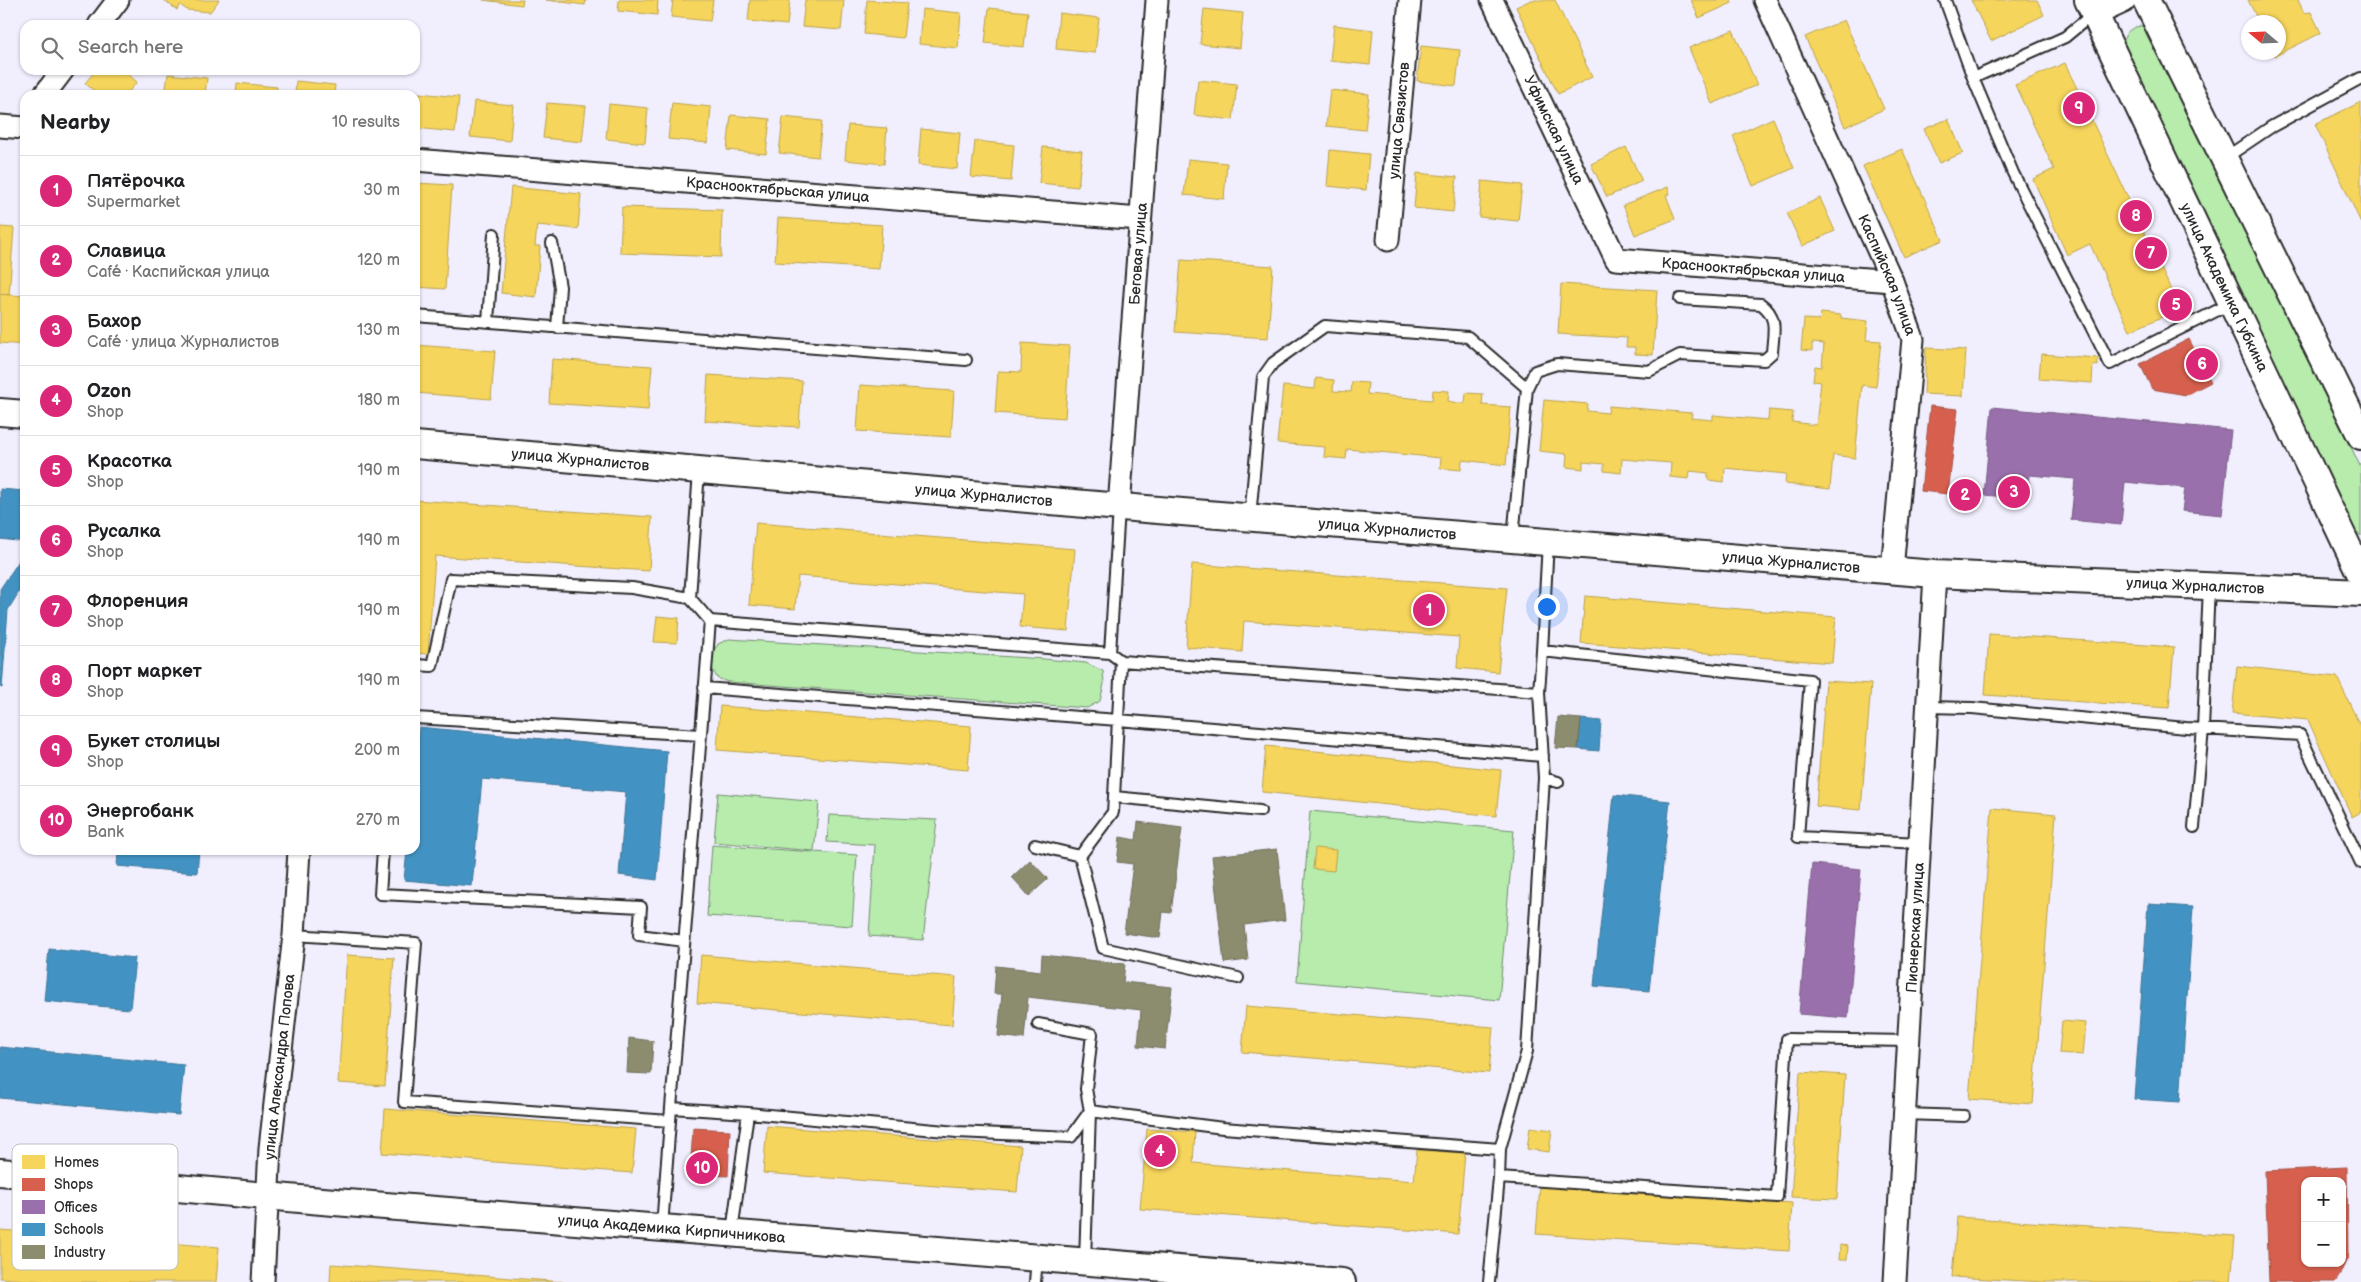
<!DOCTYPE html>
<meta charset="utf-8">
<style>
:root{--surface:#fff;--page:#f2f2f2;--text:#202124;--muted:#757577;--line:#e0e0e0;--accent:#db2777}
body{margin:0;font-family:"Balsamiq Sans",sans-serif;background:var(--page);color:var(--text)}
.controls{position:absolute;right:15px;bottom:15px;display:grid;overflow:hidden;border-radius:10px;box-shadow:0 1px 4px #0004}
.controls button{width:45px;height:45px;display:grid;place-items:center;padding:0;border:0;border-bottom:1px solid var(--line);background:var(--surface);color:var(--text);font:25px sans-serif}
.compass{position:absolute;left:2241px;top:15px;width:45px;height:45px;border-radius:50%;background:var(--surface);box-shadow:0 1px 4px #0004;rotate:289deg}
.you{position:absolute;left:1546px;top:606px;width:18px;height:18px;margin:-12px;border:4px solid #fff;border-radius:50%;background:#1a73e8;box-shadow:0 0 0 8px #1a73e833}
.badge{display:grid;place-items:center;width:32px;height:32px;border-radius:50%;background:var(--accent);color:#fff;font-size:16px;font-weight:700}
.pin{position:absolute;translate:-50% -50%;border:2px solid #fff;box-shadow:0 1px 5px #0006}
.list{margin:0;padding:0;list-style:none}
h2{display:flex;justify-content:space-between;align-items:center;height:65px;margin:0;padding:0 20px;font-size:21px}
h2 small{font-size:16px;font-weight:400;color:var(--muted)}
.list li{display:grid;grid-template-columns:32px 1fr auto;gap:15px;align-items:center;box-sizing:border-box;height:70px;padding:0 20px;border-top:1px solid var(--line)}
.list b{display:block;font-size:19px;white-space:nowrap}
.list p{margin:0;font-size:16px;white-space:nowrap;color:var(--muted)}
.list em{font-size:16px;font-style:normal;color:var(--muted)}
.icon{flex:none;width:28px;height:28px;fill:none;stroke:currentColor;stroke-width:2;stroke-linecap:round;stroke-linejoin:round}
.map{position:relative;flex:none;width:2361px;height:1282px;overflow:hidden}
.search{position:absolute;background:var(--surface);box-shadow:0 1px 4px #0004;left:20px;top:20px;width:400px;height:55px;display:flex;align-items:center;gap:12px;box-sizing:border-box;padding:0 18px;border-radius:15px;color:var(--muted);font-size:19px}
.panel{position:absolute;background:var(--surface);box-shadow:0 1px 4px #0004;left:20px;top:90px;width:400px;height:765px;border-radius:15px}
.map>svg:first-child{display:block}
.green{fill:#b7ecad;stroke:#718c6c}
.homes{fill:#f6d55c;stroke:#b9a24d}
.shops{fill:#d6604d;stroke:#a35043;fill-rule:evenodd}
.offices{fill:#9970ab;stroke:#785b85}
.schools{fill:#4393c3;stroke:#3c7495}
.industry{fill:#8c8c6e;stroke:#6f6f5a}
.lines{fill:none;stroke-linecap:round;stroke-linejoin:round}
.service-casing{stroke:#2b2b2b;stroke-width:14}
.minor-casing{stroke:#2b2b2b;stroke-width:25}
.tertiary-casing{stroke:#2b2b2b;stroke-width:30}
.service{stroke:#fff;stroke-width:10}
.minor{stroke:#fff;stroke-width:21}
.tertiary{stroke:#fff;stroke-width:26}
.labels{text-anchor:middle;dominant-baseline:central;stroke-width:5;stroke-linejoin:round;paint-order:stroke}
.street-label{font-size:15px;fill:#2b2b2b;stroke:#fff}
.key{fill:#fff;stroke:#bfbfbf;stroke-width:1}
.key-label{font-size:14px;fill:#2b2b2b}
</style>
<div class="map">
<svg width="2361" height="1282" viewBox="0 0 2361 1282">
<rect width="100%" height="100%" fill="#f1eefe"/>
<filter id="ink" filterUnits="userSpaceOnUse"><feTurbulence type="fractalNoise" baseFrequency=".02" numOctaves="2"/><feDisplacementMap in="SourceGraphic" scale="10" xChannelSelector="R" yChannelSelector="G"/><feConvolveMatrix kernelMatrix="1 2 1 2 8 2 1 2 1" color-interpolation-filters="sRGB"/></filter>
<g filter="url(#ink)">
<path class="green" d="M 2142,26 L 2148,28 L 2154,35 L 2361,468 L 2361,536 L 2355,530 L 2125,49 C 2121,36 2128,27 2142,26 Z
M 729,639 L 1044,659 L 1086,663 L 1103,671 L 1104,684 L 1100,701 L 1087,708 L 728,682 L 717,678 L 712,668 L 711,655 L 718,644 Z
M 718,793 L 819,802 L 814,851 L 714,842 Z
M 1310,811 L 1514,830 L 1499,1000 L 1297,981 Z
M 829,815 L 937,820 L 923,940 L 869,936 L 875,845 L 827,842 Z
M 712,845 L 857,855 L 852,926 L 707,916 Z"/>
<path class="homes" d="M 164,0 L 219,0 L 210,12 L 187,10 L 180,5 L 177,10 Z
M 483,0 L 523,0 L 522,5 Z
M 546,0 L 586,0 L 585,5 Z
M 619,0 L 658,0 L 657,15 L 618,11 Z
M 673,0 L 713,0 L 710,21 L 671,17 Z
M 750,0 L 790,0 L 787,25 L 748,21 Z
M 805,0 L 844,0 L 841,30 L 802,27 Z
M 867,0 L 907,3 L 903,38 L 864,34 Z
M 1531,0 L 1555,0 L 1592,77 L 1558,94 L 1516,7 Z
M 1691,0 L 1731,0 L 1732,3 L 1699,18 Z
M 1971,0 L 2037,0 L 2044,15 L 1991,41 Z
M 2248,0 L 2298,0 L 2304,13 L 2311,12 L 2321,33 L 2275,56 L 2273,52 L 2278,52 L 2278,22 L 2259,22 Z
M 989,8 L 1028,12 L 1024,47 L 985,43 Z
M 922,9 L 961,13 L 958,48 L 919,44 Z
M 1204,9 L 1243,13 L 1240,48 L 1200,44 Z
M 1059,13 L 1099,18 L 1095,53 L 1056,49 Z
M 1844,20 L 1884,109 L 1845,127 L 1805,37 Z
M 1334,25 L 1373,30 L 1370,65 L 1330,61 Z
M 1733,30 L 1757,85 L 1712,104 L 1689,48 Z
M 1421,46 L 1460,50 L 1456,86 L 1417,81 Z
M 2065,63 L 2180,309 L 2130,331 L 2090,244 L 2067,255 L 2033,179 L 2054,169 L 2015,85 Z
M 96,70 L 123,70 L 137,82 L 126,95 L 99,95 L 85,83 Z
M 168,74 L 207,78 L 205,95 L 165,95 Z
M 1198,80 L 1237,84 L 1233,120 L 1194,115 Z
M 296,81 L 335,85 L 334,95 L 295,95 Z
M 237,83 L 277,87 L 276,95 L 236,95 Z
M 356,90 L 395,94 L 395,95 L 355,95 Z
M 1330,90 L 1369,94 L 1365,130 L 1326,126 Z
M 419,93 L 459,97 L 455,132 L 416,128 Z
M 474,101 L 513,105 L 510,141 L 470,137 Z
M 2361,102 L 2361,223 L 2315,124 Z
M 547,103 L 586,106 L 582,142 L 543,138 Z
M 672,103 L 711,107 L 708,143 L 668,139 Z
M 609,104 L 648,108 L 645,143 L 606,139 Z
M 731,115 L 770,119 L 766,154 L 727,150 Z
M 783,117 L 822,121 L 818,157 L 779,153 Z
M 1773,118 L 1794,168 L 1753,186 L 1733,136 Z
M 1948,119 L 1963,153 L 1939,163 L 1924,129 Z
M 848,125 L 887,128 L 884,164 L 845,160 Z
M 921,129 L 960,133 L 957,169 L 918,165 Z
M 975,141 L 1014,145 L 1011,181 L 971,177 Z
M 1043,147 L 1082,151 L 1078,187 L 1039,183 Z
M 1626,147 L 1642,181 L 1607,197 L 1591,164 Z
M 1902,149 L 1943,240 L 1904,257 L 1863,166 Z
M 1330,150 L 1369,154 L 1366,190 L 1327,186 Z
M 1188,159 L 1227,163 L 1224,199 L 1184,195 Z
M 1417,173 L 1457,177 L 1453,212 L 1414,208 Z
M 1482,181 L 1522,185 L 1518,221 L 1479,217 Z
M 415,183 L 452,185 L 445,289 L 415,287 Z
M 511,187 L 581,194 L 578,229 L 537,225 L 535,246 L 540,246 L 536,297 L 501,293 Z
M 1668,187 L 1670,194 L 1666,195 L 1675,219 L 1635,235 L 1623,205 Z
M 1820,198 L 1835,231 L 1802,246 L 1787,213 Z
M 622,207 L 722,210 L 721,257 L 620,253 Z
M 778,218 L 882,225 L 879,269 L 775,262 Z
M 0,227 L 14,228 L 9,295 L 0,294 Z
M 1181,260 L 1273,266 L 1268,338 L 1175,332 Z
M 1561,284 L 1657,290 L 1653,355 L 1635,354 L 1635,347 L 1626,347 L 1627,338 L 1558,334 Z
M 0,294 L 25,296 L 25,345 L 0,343 Z
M 1821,313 L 1841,315 L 1841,318 L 1868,321 L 1866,340 L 1881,341 L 1876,387 L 1862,385 L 1855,458 L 1833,455 L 1830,489 L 1785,484 L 1786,474 L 1725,468 L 1724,482 L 1708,480 L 1708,473 L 1690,471 L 1689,479 L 1670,477 L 1671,463 L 1622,459 L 1621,473 L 1604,471 L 1604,464 L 1583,462 L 1583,469 L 1566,467 L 1567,454 L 1539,451 L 1544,400 L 1588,404 L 1587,411 L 1608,413 L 1609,406 L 1692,413 L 1691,418 L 1713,420 L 1713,415 L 1768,420 L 1769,410 L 1793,412 L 1792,422 L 1816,425 L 1821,382 L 1813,381 L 1815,366 L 1822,367 L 1824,344 L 1812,343 L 1812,351 L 1801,350 L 1804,319 L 1820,320 Z
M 1022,343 L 1070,346 L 1065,418 L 995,413 L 998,371 L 1021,372 Z
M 415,345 L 495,351 L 491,399 L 415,393 Z
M 1926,348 L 1966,350 L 1963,396 L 1924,394 Z
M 2041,354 L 2098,358 L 2098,366 L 2093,365 L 2092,383 L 2039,379 Z
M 552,359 L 652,366 L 648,410 L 549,403 Z
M 708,375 L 802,381 L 799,427 L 705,421 Z
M 1316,378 L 1334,380 L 1333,391 L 1351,392 L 1352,382 L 1368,383 L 1367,394 L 1432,400 L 1433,390 L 1449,391 L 1448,401 L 1457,403 L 1465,403 L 1466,393 L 1483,394 L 1482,405 L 1511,407 L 1506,465 L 1462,460 L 1461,470 L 1440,468 L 1441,458 L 1347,449 L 1346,459 L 1324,457 L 1325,447 L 1277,443 L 1283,386 L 1315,389 Z
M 860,385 L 954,391 L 951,437 L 857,431 Z
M 415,500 L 652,517 L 649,571 L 435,556 L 428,654 L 415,653 Z
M 756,523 L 1075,549 L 1068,631 L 1020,627 L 1023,594 L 984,591 L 798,576 L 795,609 L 749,605 Z
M 1192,564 L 1507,588 L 1498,672 L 1457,668 L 1459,637 L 1244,621 L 1242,652 L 1186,647 Z
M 1585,596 L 1836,617 L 1832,663 L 1581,643 Z
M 657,616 L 679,618 L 677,643 L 654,642 Z
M 1989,634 L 2174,647 L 2169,708 L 1985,695 Z
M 2237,666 L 2337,677 L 2361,728 L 2361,812 L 2352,817 L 2308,720 L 2232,713 Z
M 1826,681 L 1871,684 L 1861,810 L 1816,806 Z
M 720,706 L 971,726 L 968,770 L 717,750 Z
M 1266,746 L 1501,770 L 1496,816 L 1262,792 Z
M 1992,808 L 2056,814 L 2033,1104 L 1969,1099 Z
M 1315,848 L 1336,850 L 1334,871 L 1313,869 Z
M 347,955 L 394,958 L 385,1086 L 338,1083 Z
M 701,955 L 956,977 L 952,1025 L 697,1003 Z
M 1246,1006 L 1493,1027 L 1489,1073 L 1242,1052 Z
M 2062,1021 L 2086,1023 L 2083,1055 L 2059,1053 Z
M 1800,1072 L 1845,1075 L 1837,1199 L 1791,1197 Z
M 385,1109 L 636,1129 L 632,1173 L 382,1153 Z
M 767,1126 L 1021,1146 L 1017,1192 L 763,1173 Z
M 1530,1127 L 1552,1130 L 1549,1152 L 1527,1149 Z
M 1147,1129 L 1195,1132 L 1193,1163 L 1414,1181 L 1417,1150 L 1465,1153 L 1458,1234 L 1140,1209 Z
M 1540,1186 L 1792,1203 L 1789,1251 L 1536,1234 Z
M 1957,1217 L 2235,1236 L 2231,1282 L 2043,1282 L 1952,1277 Z
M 0,1230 L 219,1247 L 216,1282 L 51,1282 L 0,1278 Z
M 1840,1245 L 1848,1246 L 1847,1260 L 1839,1260 Z
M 331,1264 L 563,1282 L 330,1282 Z"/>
<path class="shops" d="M 2189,339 L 2211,382 L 2186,395 L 2152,389 L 2140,364 Z
M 1930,406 L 1958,409 L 1948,494 L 1921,491 Z
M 693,1128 L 730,1130 L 728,1176 L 690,1174 Z
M 2347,1167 L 2348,1257 L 2338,1278 L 2335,1282 L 2269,1282 L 2265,1171 ZM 2305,1181 L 2342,1181 L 2342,1263 L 2305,1263 Z"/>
<path class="offices" d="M 1992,407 L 2231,430 L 2222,515 L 2182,511 L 2185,488 L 2125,482 L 2121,525 L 2071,520 L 2075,479 L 2030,475 L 2028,499 L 1984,495 Z
M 1812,864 L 1861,869 L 1848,1018 L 1799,1014 Z"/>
<path class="schools" d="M 0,489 L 25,491 L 25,542 L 0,539 Z
M 25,552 L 25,582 L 8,610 L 2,688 L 0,687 L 0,589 Z
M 1581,719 L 1601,721 L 1599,751 L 1578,749 Z
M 419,727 L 667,751 L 657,880 L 619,875 L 626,792 L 482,779 L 472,886 L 404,880 L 407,850 L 415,850 L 415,767 Z
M 1614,795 L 1670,801 L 1649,991 L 1594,986 Z
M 118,850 L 199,850 L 197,873 L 117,866 Z
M 2148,904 L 2193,907 L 2180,1102 L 2134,1099 Z
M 49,949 L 135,958 L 130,1009 L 44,1001 Z
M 0,1047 L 184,1065 L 179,1115 L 0,1098 Z"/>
<path class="industry" d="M 1558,717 L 1581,719 L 1578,749 L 1555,748 Z
M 1138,822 L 1182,828 L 1171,913 L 1163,912 L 1160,938 L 1124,933 L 1133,864 L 1117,862 L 1120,837 L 1136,840 Z
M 1277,849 L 1285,920 L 1244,925 L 1248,960 L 1224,963 L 1212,856 Z
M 1030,860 L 1048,879 L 1029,896 L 1012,877 Z
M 1042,955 L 1125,964 L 1123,982 L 1172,987 L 1165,1049 L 1138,1046 L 1141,1010 L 1028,997 L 1024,1039 L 998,1036 L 1002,994 L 994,994 L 996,966 L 1041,971 Z
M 629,1038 L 653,1041 L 651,1074 L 627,1073 Z"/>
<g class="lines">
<g class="service-casing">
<path id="service" d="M 1945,0 L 1973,78 L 2013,173 L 2110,364 L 2232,303
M 1973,78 L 2065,37 L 2094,13
M 2225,158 L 2271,127 L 2361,78
M 552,243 L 560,287 L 557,328
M 415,316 L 966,360
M 488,322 L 494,234
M 1250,517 L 1263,377 L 1273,363 L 1325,326 L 1468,337 L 1527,388
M 1513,538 L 1527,388 L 1535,371 L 1557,364 L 1649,371 L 1680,355 L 1764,360 L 1772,353 C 1773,333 1779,317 1761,304 L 1680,299
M 1548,542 L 1542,651 L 1810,680 L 1798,837 L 1920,843
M 710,621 L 1110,653 L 1119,508
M 1110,653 L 1121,661 L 1539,692
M 1121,661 L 1114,797 L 1260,811
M 415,665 L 432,666 L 451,579 L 632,588 L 690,598
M 704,688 L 1118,720 L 1543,756
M 1927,707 L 1972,708 L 2186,728 L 2300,735 L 2361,863
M 415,718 L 701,735
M 1544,778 L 1558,782
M 1114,797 L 1113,812 L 1080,856 L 1103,948 L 1238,978
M 2194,827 L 2203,729 L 2209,586
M 1035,845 L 1080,856
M 383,850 L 380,894 L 641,907 L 639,935 L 684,941
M 294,935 L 416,943 L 404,1102 L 670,1121
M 671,1108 L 710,621 L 690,598 L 699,471
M 1904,1114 L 1964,1116
M 1500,1149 L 1527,1051 L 1544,778 L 1539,692 L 1542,651
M 1499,1178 L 1777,1197 L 1787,1039 L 1909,1041
M 662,1227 L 671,1108 L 748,1113
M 732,1232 L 748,1113 L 957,1132 L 1071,1137 L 1090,1111 L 1086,1089 L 1092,1034 L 1038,1024
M 1085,1261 L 1090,1111 L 1223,1128 L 1500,1149 L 1499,1178 L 1489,1282
M 1035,1282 L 1037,1258"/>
</g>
<g class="minor-casing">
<g id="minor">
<path id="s1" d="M 1492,0 L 1616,259 L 1892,281"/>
<path id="s2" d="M 1765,0 L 1892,281 L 1913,339 L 1892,570"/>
<path d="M 99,25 L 118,0"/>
<path d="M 44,95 L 63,70"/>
<path d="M 0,126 L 25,128"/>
<path id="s3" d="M 415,160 L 1140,219"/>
<path id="s4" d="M 1388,240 L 1410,0"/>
<path id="s5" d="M 1119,507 L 1157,0"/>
<path id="s6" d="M 263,1282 L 270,1148 L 294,935 L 299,850"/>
<path id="s7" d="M 1895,1282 L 1935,574"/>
</g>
</g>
<g class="tertiary-casing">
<g id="tertiary">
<path id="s8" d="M 2088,0 L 2361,575"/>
<path d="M 2146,0 L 2361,436"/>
<path d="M 2094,13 L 2122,0"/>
<path d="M 0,412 L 25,414"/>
<path id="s9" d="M 415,445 L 1085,504 L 1935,574 L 2361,593"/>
<path id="s10" d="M 0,1172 L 322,1201 L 1342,1282"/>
</g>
</g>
<use href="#service" class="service"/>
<use href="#minor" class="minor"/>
<use href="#tertiary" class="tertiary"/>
</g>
</g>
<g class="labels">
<g class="street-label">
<text stroke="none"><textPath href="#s4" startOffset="120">улица Связистов</textPath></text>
<text stroke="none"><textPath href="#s1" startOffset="144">Уфимская улица</textPath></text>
<text stroke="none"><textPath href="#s3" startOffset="364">Краснооктябрьская улица</textPath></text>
<text stroke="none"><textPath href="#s5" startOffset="254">Беговая улица</textPath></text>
<text stroke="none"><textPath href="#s1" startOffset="425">Краснооктябрьская улица</textPath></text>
<text stroke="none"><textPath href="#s2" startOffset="301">Каспийская улица</textPath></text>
<text stroke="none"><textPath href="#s8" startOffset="318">улица Академика Губкина</textPath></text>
<text stroke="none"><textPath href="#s9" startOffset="166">улица Журналистов</textPath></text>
<text stroke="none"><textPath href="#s9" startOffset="571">улица Журналистов</textPath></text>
<text stroke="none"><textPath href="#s9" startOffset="976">улица Журналистов</textPath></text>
<text stroke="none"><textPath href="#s9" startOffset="1381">улица Журналистов</textPath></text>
<text stroke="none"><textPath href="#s9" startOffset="1786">улица Журналистов</textPath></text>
<text stroke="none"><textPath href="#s7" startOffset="355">Пионерская улица</textPath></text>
<text stroke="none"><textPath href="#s6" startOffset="216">улица Александра Попова</textPath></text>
<text stroke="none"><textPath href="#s10" startOffset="674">улица Академика Кирпичникова</textPath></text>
</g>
</g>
<rect x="12" y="1144" width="166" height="126" rx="8" class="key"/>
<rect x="22" y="1155" width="23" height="14" fill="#f6d55c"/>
<rect x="22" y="1178" width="23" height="13" fill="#d6604d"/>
<rect x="22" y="1200" width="23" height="14" fill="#9970ab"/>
<rect x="22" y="1223" width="23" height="13" fill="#4393c3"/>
<rect x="22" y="1245" width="23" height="14" fill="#8c8c6e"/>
<g class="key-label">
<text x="54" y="1167">Homes</text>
<text x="54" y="1189">Shops</text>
<text x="54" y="1212">Offices</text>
<text x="54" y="1234">Schools</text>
<text x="54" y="1257">Industry</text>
</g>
</svg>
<div class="controls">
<button>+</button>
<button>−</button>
</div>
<svg class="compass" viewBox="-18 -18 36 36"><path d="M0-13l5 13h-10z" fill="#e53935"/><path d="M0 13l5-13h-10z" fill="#757577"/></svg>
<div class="you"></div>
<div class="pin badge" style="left:1429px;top:610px">1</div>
<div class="pin badge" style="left:1965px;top:495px">2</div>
<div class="pin badge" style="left:2014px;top:492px">3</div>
<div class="pin badge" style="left:1160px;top:1151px">4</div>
<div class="pin badge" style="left:2176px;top:305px">5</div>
<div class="pin badge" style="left:2202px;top:364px">6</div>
<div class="pin badge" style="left:2151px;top:253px">7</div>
<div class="pin badge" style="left:2136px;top:216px">8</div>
<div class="pin badge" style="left:2079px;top:108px">9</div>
<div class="pin badge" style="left:702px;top:1168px">10</div>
<div class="search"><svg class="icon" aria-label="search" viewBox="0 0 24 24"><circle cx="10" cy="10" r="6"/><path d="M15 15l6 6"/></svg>Search here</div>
<section class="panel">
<h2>Nearby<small>10 results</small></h2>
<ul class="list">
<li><span class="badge">1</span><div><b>Пятёрочка</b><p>Supermarket</p></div><em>30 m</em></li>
<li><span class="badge">2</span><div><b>Славица</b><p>Café · Каспийская улица</p></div><em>120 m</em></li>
<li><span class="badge">3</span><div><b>Бахор</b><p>Café · улица Журналистов</p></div><em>130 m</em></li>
<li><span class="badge">4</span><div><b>Ozon</b><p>Shop</p></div><em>180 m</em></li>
<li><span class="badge">5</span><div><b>Красотка</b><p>Shop</p></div><em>190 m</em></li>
<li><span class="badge">6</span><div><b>Русалка</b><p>Shop</p></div><em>190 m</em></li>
<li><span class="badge">7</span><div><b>Флоренция</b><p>Shop</p></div><em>190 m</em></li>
<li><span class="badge">8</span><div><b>Порт маркет</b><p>Shop</p></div><em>190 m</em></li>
<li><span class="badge">9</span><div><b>Букет столицы</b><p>Shop</p></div><em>200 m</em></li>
<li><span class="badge">10</span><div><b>Энергобанк</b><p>Bank</p></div><em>270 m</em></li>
</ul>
</section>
</div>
